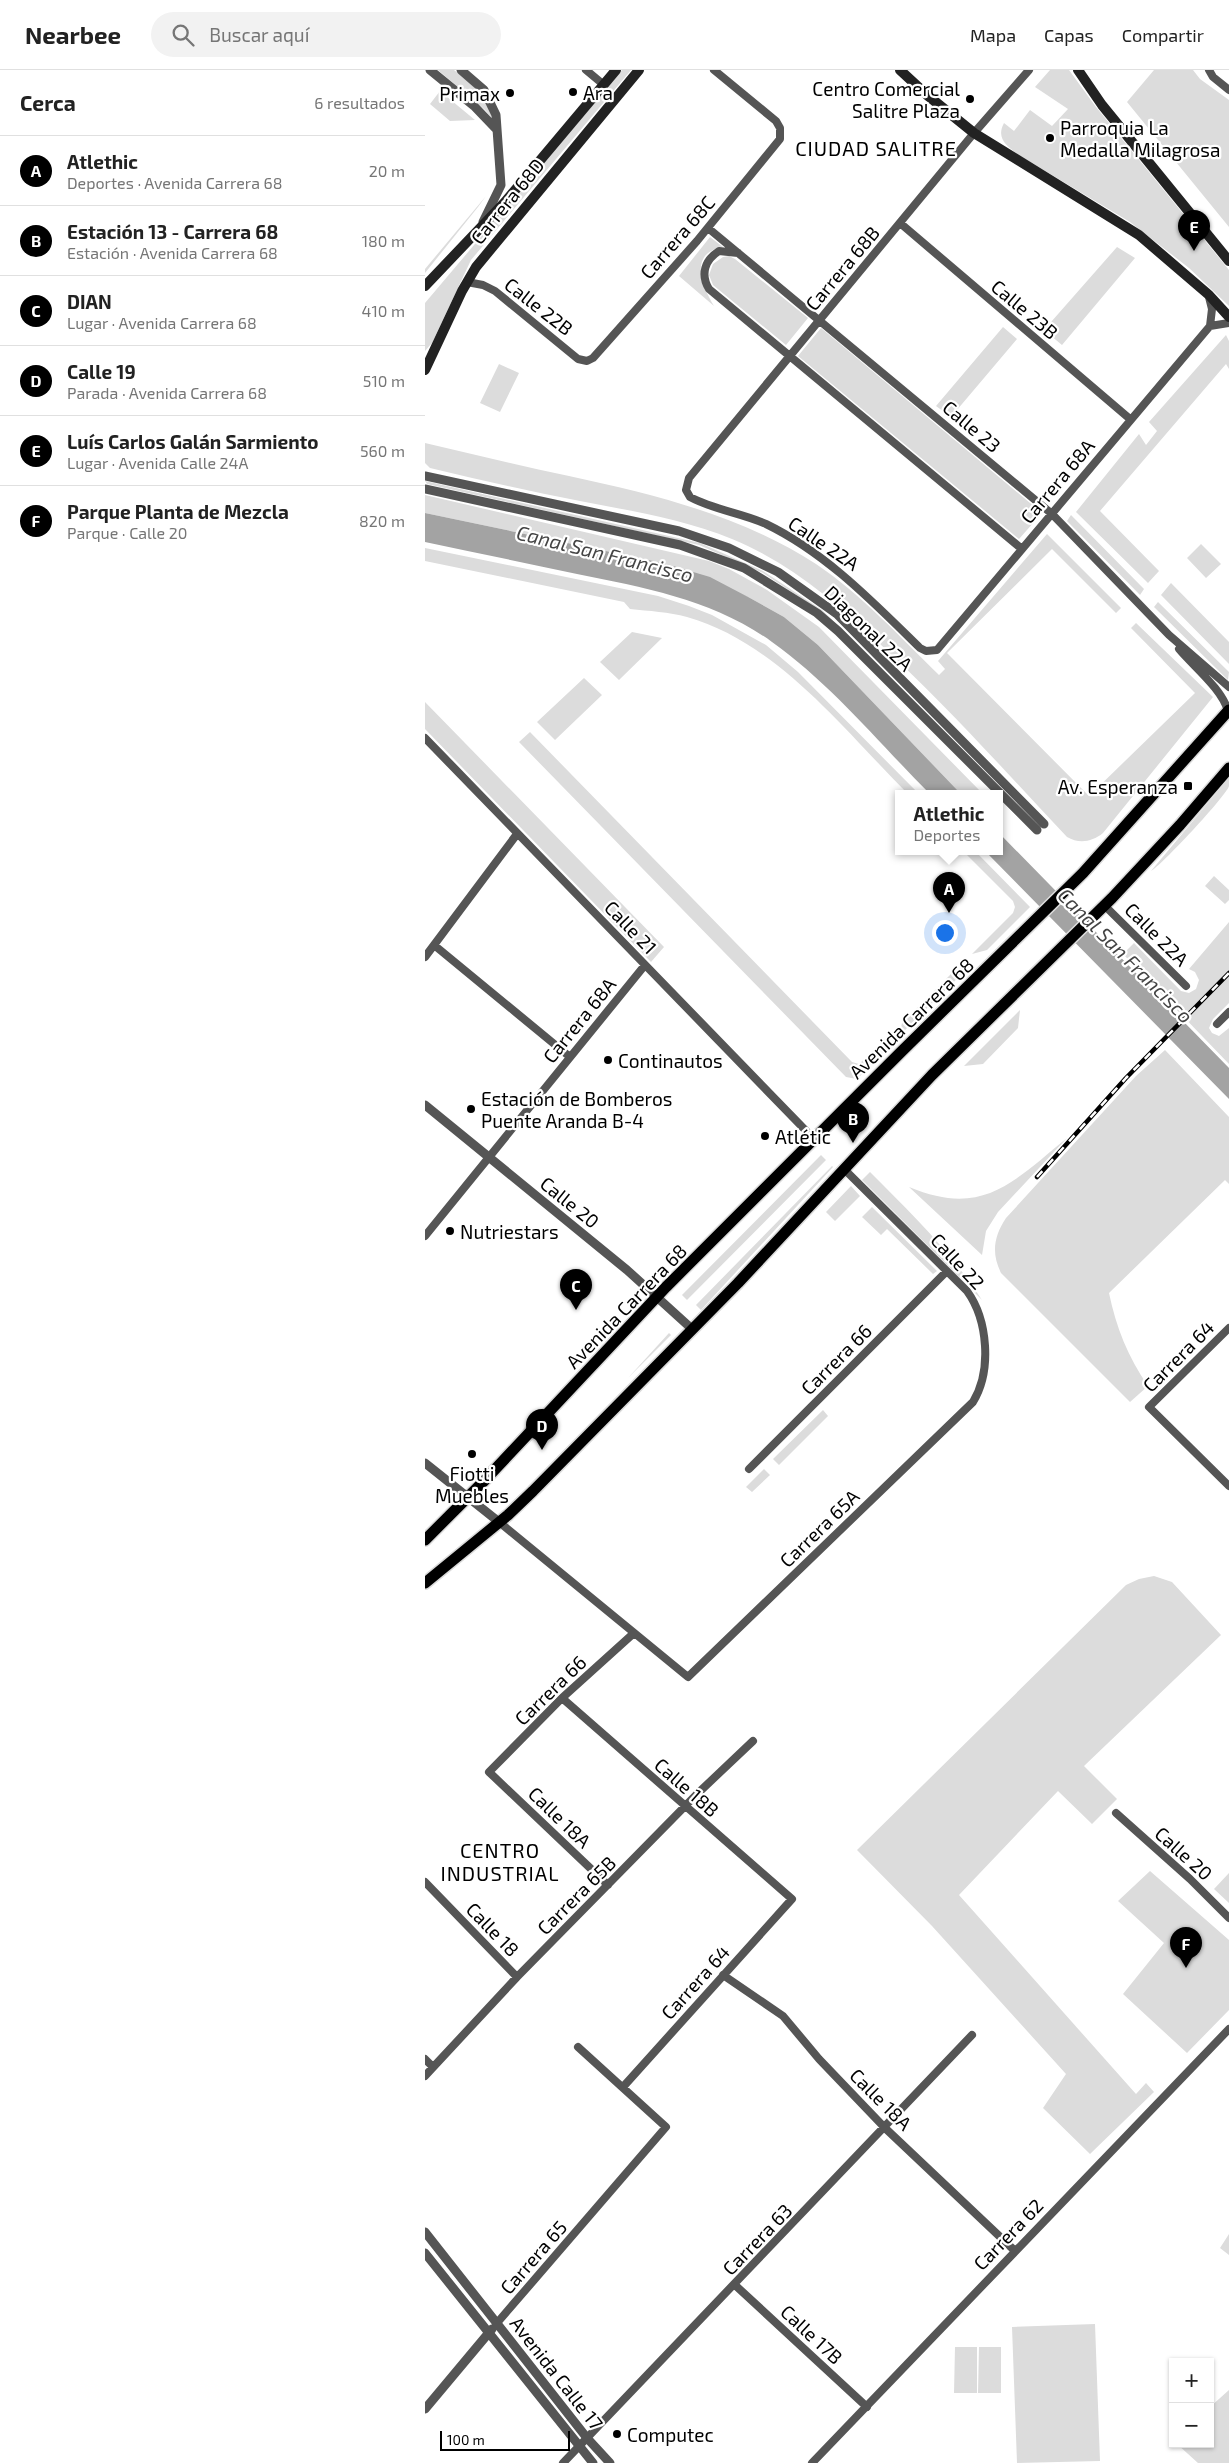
<!DOCTYPE html>
<html lang="es">
<meta charset="utf-8">
<style>
:root{--surface:#fff;--page:#f2f2f2;--text:#222;--muted:#767676;--line:#e0e0e0;--accent:#000}
body{margin:0;font-family:"Exo 2",sans-serif;background:var(--page);color:var(--text)}
.controls{position:absolute;right:15px;bottom:15px;display:grid;overflow:hidden;border-radius:0px;box-shadow:0 1px 4px #0004}
.controls button{width:45px;height:45px;display:grid;place-items:center;padding:0;border:0;border-bottom:1px solid var(--line);background:var(--surface);color:var(--text);font:25px sans-serif}
.scale{position:absolute;left:15px;bottom:12px;width:130px;box-sizing:border-box;padding-left:5px;border:2px solid #000;border-top:0;font-size:14px;line-height:18px;white-space:nowrap;color:#000;-webkit-text-stroke:4px #fff;paint-order:stroke}
.you{position:absolute;left:519px;top:862px;width:18px;height:18px;margin:-12px;border:4px solid #fff;border-radius:50%;background:#1a73e8;box-shadow:0 0 0 8px #1a73e833}
.badge{display:grid;place-items:center;width:32px;height:32px;border-radius:50%;background:var(--accent);color:#fff;font-size:16px;font-weight:700}
.pin{position:absolute;translate:-50% -41px;filter:drop-shadow(0 1px 2px #0008)}
.pin::after{content:'';position:absolute;top:26px;width:18px;height:15px;background:inherit;clip-path:polygon(0 0,100% 0,50% 100%)}
.popup{position:absolute;left:470px;top:720px;width:108px;height:65px;box-sizing:border-box;display:grid;place-content:center;border-radius:0px;background:var(--surface);filter:drop-shadow(0 1px 4px #0005);font-size:16px;white-space:nowrap;color:var(--muted)}
.popup b{font-size:19px;color:var(--text)}
.popup::after{content:'';position:absolute;left:50%;top:100%;margin-left:-10px;border:10px solid transparent;border-top-color:var(--surface)}
.list{margin:0;padding:0;list-style:none}
h2{display:flex;justify-content:space-between;align-items:center;height:65px;margin:0;padding:0 20px;font-size:21px}
h2 small{font-size:16px;font-weight:400;color:var(--muted)}
.list li{display:grid;grid-template-columns:32px 1fr auto;gap:15px;align-items:center;box-sizing:border-box;height:70px;padding:0 20px;border-top:1px solid var(--line)}
.list b{display:block;font-size:19px;white-space:nowrap}
.list p{margin:0;font-size:16px;white-space:nowrap;color:var(--muted)}
.list em{font-size:16px;font-style:normal;color:var(--muted)}
.icon{flex:none;width:28px;height:28px;fill:none;stroke:currentColor;stroke-width:2;stroke-linecap:round;stroke-linejoin:round}
.map{position:relative;flex:none;width:804px;height:2393px;overflow:hidden}
header{display:flex;align-items:center;gap:30px;box-sizing:border-box;height:70px;padding:0 25px;background:var(--surface);border-bottom:1px solid var(--line)}
header strong{font-size:24px}
nav{display:flex;gap:28px;margin-inline-start:auto;font-size:18px}
.search{width:350px;height:45px;background:var(--page);display:flex;align-items:center;gap:12px;box-sizing:border-box;padding:0 18px;border-radius:28px;color:var(--muted);font-size:19px}
main{display:flex}
aside{flex:1;background:var(--surface)}
.map>svg:first-child{display:block}
.green{fill:#dcdcdc}
.water{fill:#a3a3a3}
.lines{fill:none;stroke-linecap:round;stroke-linejoin:round}
.primary-casing{stroke:#dbdbdb;stroke-width:14}
.minor{stroke:#555;stroke-width:8}
.tertiary{stroke:#555;stroke-width:9}
.secondary{stroke:#222;stroke-width:10}
.primary{stroke:#000;stroke-width:11}
.rail-casing{stroke:#000;stroke-width:4.5}
.rail{stroke:#fff;stroke-width:2.5;stroke-dasharray:8;stroke-linecap:butt}
.poi-dot{fill:#000;stroke:#fff;stroke-width:2}
.labels{text-anchor:middle;dominant-baseline:central;stroke-width:4.5;stroke-linejoin:round;paint-order:stroke}
.poi-label{font-size:19px;fill:#000;stroke:#fff;text-anchor:start}
.street-label{font-size:19px;fill:#000;stroke:#fff}
.neighbourhood-label{font-size:20px;letter-spacing:1px;fill:#000;stroke:#fff}
.water-label{font-size:20px;font-style:italic;fill:#444;stroke:#fff}
</style>
<header>
<strong>Nearbee</strong>
<div class="search"><svg class="icon" aria-label="search" viewBox="0 0 24 24"><circle cx="10" cy="10" r="6"/><path d="M15 15l6 6"/></svg>Buscar aquí</div>
<nav><a>Mapa</a><a>Capas</a><a>Compartir</a></nav>
</header>
<main>
<aside>
<h2>Cerca<small>6 resultados</small></h2>
<ul class="list">
<li><span class="badge">A</span><div><b>Atlethic</b><p>Deportes · Avenida Carrera 68</p></div><em>20 m</em></li>
<li><span class="badge">B</span><div><b>Estación 13 - Carrera 68</b><p>Estación · Avenida Carrera 68</p></div><em>180 m</em></li>
<li><span class="badge">C</span><div><b>DIAN</b><p>Lugar · Avenida Carrera 68</p></div><em>410 m</em></li>
<li><span class="badge">D</span><div><b>Calle 19</b><p>Parada · Avenida Carrera 68</p></div><em>510 m</em></li>
<li><span class="badge">E</span><div><b>Luís Carlos Galán Sarmiento</b><p>Lugar · Avenida Calle 24A</p></div><em>560 m</em></li>
<li><span class="badge">F</span><div><b>Parque Planta de Mezcla</b><p>Parque · Calle 20</p></div><em>820 m</em></li>
</ul>
</aside>
<div class="map">
<svg width="804" height="2393" viewBox="0 0 804 2393">
<rect width="100%" height="100%" fill="#fff"/>
<path class="green" d="M 13,0 L 29,0 C 52,19 58,23 69,51 L 60,40 Z
M 197,0 L 206,0 L 46,190 L 7,273 L 0,281 L 0,233 Z
M 625,0 L 644,0 L 671,37 L 804,200 L 804,236 L 764,198 L 705,152 L 592,84 C 581,75 571,68 579,53 L 589,61 L 605,40 L 627,56 L 643,39 L 610,17 Z
M 729,0 L 768,0 L 775,9 L 804,30 L 804,157 L 702,32 Z
M 15,21 L 50,50 L 25,51 L 5,34 Z
M 61,126 L 53,137 L 0,203 L 0,199 Z
M 285,167 L 298,177 C 263,183 277,216 289,236 L 254,206 Z
M 692,177 L 710,188 L 637,275 L 619,260 Z
M 304,186 L 310,189 L 383,248 L 361,275 L 288,215 L 284,205 L 288,194 L 298,187 Z
M 578,257 L 592,269 L 526,347 L 511,336 Z
M 396,258 L 617,443 L 594,469 L 373,286 Z
M 801,265 L 804,271 L 804,299 L 801,294 L 675,441 L 734,501 L 723,513 L 651,442 L 714,364 L 721,375 L 732,361 L 724,352 Z
M 74,294 L 94,303 L 75,342 L 55,333 Z
M 0,373 C 48,384 96,396 144,406 C 231,425 315,445 391,494 C 437,525 475,567 514,605 L 520,599 L 513,591 L 622,464 L 696,538 L 691,543 L 627,479 L 522,583 L 664,726 L 770,623 L 706,558 L 711,553 L 788,627 L 678,763 C 667,772 654,774 642,767 C 581,702 521,635 455,574 C 410,532 365,493 307,469 C 258,449 206,441 155,431 C 104,421 55,410 5,398 L 0,393 Z
M 0,411 L 275,473 L 338,501 L 397,540 L 614,755 L 397,542 L 338,503 L 274,475 L 2,414 Z
M 0,425 L 284,491 L 304,499 L 342,520 L 394,557 L 558,724 L 536,724 L 393,575 L 359,547 L 325,528 L 238,493 L 0,443 Z
M 646,445 L 719,519 L 715,525 L 642,451 Z
M 776,474 L 796,494 L 781,508 L 762,488 Z
M 0,478 L 233,526 L 264,536 L 287,545 L 341,575 L 373,602 L 494,724 L 483,724 C 418,659 353,573 262,547 C 244,542 224,541 205,539 L 199,532 L 0,491 Z
M 746,513 L 804,572 L 804,594 L 736,525 Z
M 733,532 L 804,602 L 803,610 L 729,537 Z
M 207,562 L 237,568 L 194,610 L 175,592 Z
M 159,608 L 177,625 L 130,670 L 112,652 Z
M 0,632 L 239,877 L 226,892 L 0,659 Z
M 105,662 L 427,992 L 434,994 L 463,966 L 461,980 L 432,1009 L 421,1007 L 94,672 Z
M 804,708 C 804,711 804,714 804,716 C 802,725 735,797 726,801 Z
M 539,782 L 551,782 L 605,837 L 562,880 L 547,884 L 588,843 L 590,837 L 588,831 Z
M 789,806 L 804,820 L 804,830 L 800,834 L 780,816 Z
M 804,852 L 804,933 L 788,949 L 784,958 L 787,963 L 794,966 L 804,958 L 804,994 L 698,884 L 709,873 L 756,921 L 764,923 L 771,919 L 774,910 L 770,902 L 764,899 Z
M 548,893 L 474,966 L 477,953 L 531,899 Z
M 595,940 L 593,958 L 558,994 L 539,996 Z
M 740,980 L 804,1047 L 804,1114 L 800,1110 L 684,1223 C 691,1257 703,1287 723,1316 L 705,1332 L 576,1203 C 566,1183 569,1166 581,1148 L 711,1006 Z
M 642,1068 L 573,1142 L 561,1161 L 557,1185 L 484,1117 C 558,1148 588,1112 642,1068 Z
M 396,1085 L 401,1090 L 262,1230 L 257,1225 Z
M 407,1096 L 408,1097 L 276,1240 L 271,1235 Z
M 445,1102 C 486,1143 525,1181 557,1230 L 437,1110 Z
M 426,1116 L 435,1126 L 410,1151 L 401,1142 Z
M 447,1137 L 512,1201 L 508,1204 L 462,1159 L 456,1165 L 437,1147 Z
M 244,1263 L 246,1265 L 203,1308 Z
M 398,1340 L 403,1346 L 354,1395 L 348,1389 Z
M 339,1399 L 345,1405 L 327,1422 L 321,1417 Z
M 729,1506 L 747,1512 L 796,1565 L 659,1696 L 692,1729 L 667,1754 L 633,1721 L 534,1825 L 711,2024 L 721,2013 L 729,2022 L 665,2084 L 618,2038 L 641,2004 L 507,1856 L 432,1780 L 701,1515 L 714,1509 Z
M 725,1801 L 804,1870 L 804,1940 L 762,1983 L 698,1924 L 739,1873 L 693,1831 Z
M 804,1803 L 804,1833 L 789,1819 Z
M 804,2164 L 804,2185 L 795,2178 Z
M 670,2254 L 675,2391 L 592,2393 L 587,2257 Z
M 530,2277 L 552,2277 L 552,2323 L 529,2323 Z
M 554,2277 L 576,2277 L 576,2323 L 553,2323 Z
M 804,2320 L 804,2393 L 773,2393 L 752,2374 L 785,2374 L 785,2337 Z"/>
<path class="water" d="M 0,443 L 238,493 L 285,507 L 325,528 L 359,547 L 393,575 L 536,724 L 505,724 C 454,673 406,614 347,572 C 289,530 221,518 152,504 C 101,493 51,483 0,472 Z
M 574,763 L 804,998 L 804,1029 L 561,782 L 574,782 Z"/>
<g class="lines">
<g class="primary-casing">
<path id="primary" d="M 0,1470 L 60,1410 L 241,1217 L 477,981 L 658,803 L 804,640
M 0,1513 L 83,1445 L 108,1421 L 313,1213 L 507,1005 L 687,828 L 755,755 L 804,698"/>
</g>
<path class="minor" d="M 161,0 L 179,15
M 604,0 L 549,63 L 264,408 L 261,420 L 265,427 C 289,440 317,443 341,454 C 401,483 448,532 495,578 L 501,581 L 512,580 L 785,256 L 787,239 L 784,227
M 784,0 L 788,7 L 804,20
M 475,153 L 705,349
M 283,158 L 627,444 L 744,565 L 804,617
M 313,183 L 294,181 C 280,190 275,204 284,219 L 597,479
M 42,212 L 58,215 L 70,221 L 153,289 L 162,291 L 168,288 L 272,171 L 355,69 L 355,58 L 351,51 L 289,0
M 785,256 L 804,253
M 754,579 C 769,597 797,619 803,641
M 0,668 L 389,1069
M 680,836 L 761,916
M 9,875 L 145,987
M 0,887 L 92,764
M 792,954 L 804,942
M 0,1166 L 220,895
M 804,1258 L 724,1337 L 804,1416
M 324,1399 L 522,1201
M 74,1452 L 263,1607 L 548,1332 C 567,1301 563,1250 542,1221 L 419,1099
M 137,1628 L 367,1829 L 198,2017
M 691,1743 L 765,1809 L 804,1848
M 0,1812 L 92,1907
M 183,1815 L 64,1702 L 137,1628 L 209,1563
M 298,1905 L 358,1946 L 394,1989 L 460,2058 L 589,2180
M 0,1989 L 8,1997
M 0,2006 L 92,1907 L 271,1725 L 328,1671
M 310,2215 L 442,2337
M 72,2253 L 241,2057 L 153,1977
M 138,2393 L 547,1965
M 387,2393 L 804,1959"/>
<path class="tertiary" d="M 5,0 L 49,36 L 72,60
M 36,0 L 59,20 L 71,45 L 76,115 L 58,152
M 0,406 L 254,461 L 304,478 L 353,502 L 412,544 L 619,754
M 0,419 L 255,475 L 319,498 L 392,543 L 413,561 L 612,760
M 0,1035 L 202,1200 L 267,1259
M 0,1393 L 74,1452
M 0,2162 L 162,2368 L 185,2393
M 0,2183 L 168,2393
M 0,2339 L 67,2259"/>
<path class="secondary" d="M 475,0 L 502,25 L 549,63 L 714,165 L 784,225 L 804,247
M 653,0 L 677,35 L 804,191
M 0,216 L 80,132 L 191,0
M 0,300 L 37,221 L 51,197 L 214,0"/>
<use href="#primary" class="primary"/>
<g class="rail-casing">
<path id="rail" d="M 612,1107 L 701,1008 L 804,903"/>
</g>
<use href="#rail" class="rail"/>
</g>
<g class="poi-dot">
<circle cx="148" cy="22" r="5"/>
<circle cx="85" cy="23" r="5"/>
<circle cx="545" cy="29" r="5"/>
<circle cx="625" cy="68" r="5"/>
<rect x="758" y="711" width="10" height="10" rx="2.5"/>
<circle cx="183" cy="990" r="5"/>
<circle cx="46" cy="1039" r="5"/>
<circle cx="340" cy="1066" r="5"/>
<circle cx="25" cy="1161" r="5"/>
<circle cx="47" cy="1384" r="5"/>
<circle cx="192" cy="2364" r="5"/>
</g>
<g class="labels">
<g class="poi-label">
<text x="535" y="18" text-anchor="end">Centro Comercial<tspan x="535" dy="22">Salitre Plaza</tspan></text>
<text x="158" y="22">Ara</text>
<text x="75" y="23" text-anchor="end">Primax</text>
<text x="635" y="57">Parroquia La<tspan x="635" dy="22">Medalla Milagrosa</tspan></text>
<text x="753" y="716" text-anchor="end">Av. Esperanza</text>
<text x="193" y="990">Continautos</text>
<text x="56" y="1028">Estación de Bomberos<tspan x="56" dy="22">Puente Aranda B-4</tspan></text>
<text x="350" y="1066">Atlétic</text>
<text x="35" y="1161">Nutriestars</text>
<text x="47" y="1403" text-anchor="middle">Fiotti<tspan x="47" dy="22">Muebles</tspan></text>
<text x="202" y="2364">Computec</text>
</g>
<g class="street-label">
<text transform="translate(82 131) rotate(-51)">Carrera 68D</text>
<text transform="translate(252 167) rotate(-49)">Carrera 68C</text>
<text transform="translate(417 198) rotate(-50)">Carrera 68B</text>
<text transform="translate(114 236) rotate(38)">Calle 22B</text>
<text transform="translate(600 239) rotate(40)">Calle 23B</text>
<text transform="translate(547 356) rotate(40)">Calle 23</text>
<text transform="translate(632 411) rotate(-50)">Carrera 68A</text>
<text transform="translate(399 473) rotate(34)">Calle 22A</text>
<text transform="translate(444 558) rotate(44)">Diagonal 22A</text>
<text transform="translate(206 857) rotate(46)">Calle 21</text>
<text transform="translate(732 864) rotate(45)">Calle 22A</text>
<text transform="translate(486 948) rotate(-44)">Avenida Carrera 68</text>
<text transform="translate(154 950) rotate(-51)">Carrera 68A</text>
<text transform="translate(145 1132) rotate(39)">Calle 20</text>
<text transform="translate(533 1191) rotate(47)">Calle 22</text>
<text transform="translate(201 1236) rotate(-46)">Avenida Carrera 68</text>
<text transform="translate(753 1286) rotate(-45)">Carrera 64</text>
<text transform="translate(411 1289) rotate(-45)">Carrera 66</text>
<text transform="translate(394 1458) rotate(-44)">Carrera 65A</text>
<text transform="translate(125 1620) rotate(-44)">Carrera 66</text>
<text transform="translate(262 1717) rotate(41)">Calle 18B</text>
<text transform="translate(135 1747) rotate(44)">Calle 18A</text>
<text transform="translate(759 1783) rotate(42)">Calle 20</text>
<text transform="translate(151 1825) rotate(-45)">Carrera 65B</text>
<text transform="translate(68 1859) rotate(46)">Calle 18</text>
<text transform="translate(270 1912) rotate(-48)">Carrera 64</text>
<text transform="translate(456 2029) rotate(45)">Calle 18A</text>
<text transform="translate(583 2164) rotate(-46)">Carrera 62</text>
<text transform="translate(332 2169) rotate(-46)">Carrera 63</text>
<text transform="translate(108 2187) rotate(-49)">Carrera 65</text>
<text transform="translate(387 2264) rotate(43)">Calle 17B</text>
<text transform="translate(132 2303) rotate(52)">Avenida Calle 17</text>
</g>
<g class="neighbourhood-label">
<text x="451" y="78">CIUDAD SALITRE</text>
<text x="75" y="1780">CENTRO<tspan x="75" dy="23">INDUSTRIAL</tspan></text>
</g>
<g class="water-label">
<text transform="translate(180 483) rotate(14)">Canal San Francisco</text>
<text transform="translate(701 885) rotate(45)">Canal San Francisco</text>
</g>
</g>
</svg>
<div class="controls">
<button>+</button>
<button>−</button>
</div>
<div class="scale">100 m</div>
<div class="you"></div>
<div class="pin badge" style="left:524px;top:843px">A</div>
<div class="popup"><b>Atlethic</b>Deportes</div>
<div class="pin badge" style="left:428px;top:1073px">B</div>
<div class="pin badge" style="left:151px;top:1240px">C</div>
<div class="pin badge" style="left:117px;top:1380px">D</div>
<div class="pin badge" style="left:769px;top:181px">E</div>
<div class="pin badge" style="left:761px;top:1898px">F</div>
</div>
</main>
